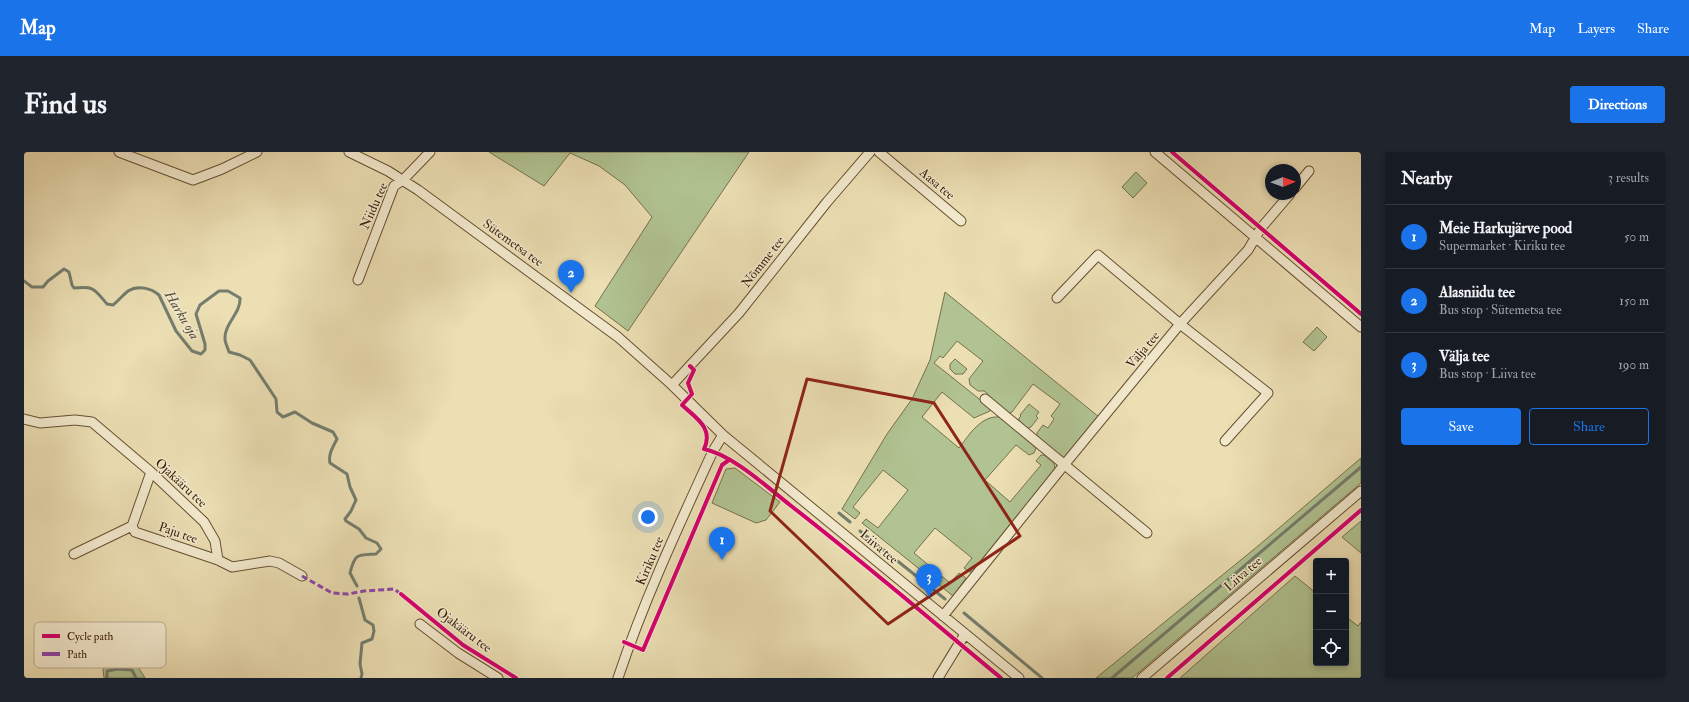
<!DOCTYPE html>
<meta charset="utf-8">
<style>
:root{--surface:#171b24;--page:#20242c;--text:#f1f3f6;--muted:#9ea1a6;--line:#363941;--accent:#1a73e8}
body{margin:0;font-family:"IM FELL Double Pica",serif;background:var(--page);color:var(--text)}
.controls{position:absolute;right:12px;bottom:12px;display:grid;overflow:hidden;border-radius:4px;box-shadow:0 2px 6px #0003}
.controls button{width:36px;height:36px;display:grid;place-items:center;padding:0;border:0;border-bottom:1px solid var(--line);background:var(--surface);color:var(--text);font:20px sans-serif}
.compass{position:absolute;left:1241px;top:12px;width:36px;height:36px;border-radius:50%;background:var(--surface);box-shadow:0 2px 6px #0003;rotate:89deg}
.you{position:absolute;left:624px;top:365px;width:14px;height:14px;margin:-10px;border:3px solid #fff;border-radius:50%;background:#1a73e8;box-shadow:0 0 0 6px #1a73e833}
.badge{display:grid;place-items:center;width:26px;height:26px;border-radius:50%;background:var(--accent);color:#fff;font-size:13px;font-weight:700}
.pin{position:absolute;translate:-50% -33px;filter:drop-shadow(0 1px 2px #0008)}
.pin::after{content:'';position:absolute;top:21px;width:14px;height:12px;background:inherit;clip-path:polygon(0 0,100% 0,50% 100%)}
.list{margin:0;padding:0;list-style:none}
h2{display:flex;justify-content:space-between;align-items:center;height:52px;margin:0;padding:0 16px;font-size:17px}
h2 small{font-size:13px;font-weight:400;color:var(--muted)}
.list li{display:grid;grid-template-columns:26px 1fr auto;gap:12px;align-items:center;box-sizing:border-box;height:64px;padding:0 16px;border-top:1px solid var(--line)}
.list b{display:block;font-size:15px;white-space:nowrap}
.list p{margin:0;font-size:13px;white-space:nowrap;color:var(--muted)}
.list em{font-size:13px;font-style:normal;color:var(--muted)}
.actions{display:flex;gap:8px;padding:12px 16px}
.actions a{flex:1;padding:9px 0;border:1px solid var(--accent);border-radius:4px;text-align:center;font-size:14px;color:var(--accent)}
.actions .main{background:var(--accent);color:#fff}
.icon{flex:none;width:22px;height:22px;fill:none;stroke:currentColor;stroke-width:2;stroke-linecap:round;stroke-linejoin:round}
.map{position:relative;flex:none;width:1337px;height:526px;overflow:hidden;border-radius:4px}
header{display:flex;align-items:center;gap:24px;box-sizing:border-box;height:56px;padding:0 20px;background:var(--accent);color:#fff}
header strong{font-size:19px}
nav{display:flex;gap:22px;margin-inline-start:auto;font-size:14px}
.intro{display:flex;align-items:center;justify-content:space-between;box-sizing:border-box;height:96px;padding:0 24px}
h1{margin:0;font-size:28px}
.button{padding:10px 18px;border-radius:4px;background:var(--accent);color:#fff;font-size:14px;font-weight:700}
main{display:flex;gap:24px;padding:0 24px}
aside{flex:1;background:var(--surface);border-radius:4px;box-shadow:0 2px 6px #0003}
.map>svg:first-child{display:block}
.green{fill:#b1c392;stroke:#76714c}
.lines{fill:none;stroke-linecap:round;stroke-linejoin:round}
.stream{stroke:#747d6e;stroke-width:3}
.street-casing{stroke:#664f32;stroke-width:11}
.street{stroke:#f3eace;stroke-width:9}
.quiet{stroke:#8e44ad;stroke-width:3;stroke-dasharray:6 3;stroke-linecap:butt}
.cycleway-casing{stroke:#f3eace;stroke-width:6}
.cycleway{stroke:#d6006c;stroke-width:4}
.marked{fill:none;stroke:#8f2418;stroke-width:3;stroke-linejoin:round}
.labels{text-anchor:middle;dominant-baseline:central;stroke-width:3;stroke-linejoin:round;paint-order:stroke}
.street-label{font-size:13px;fill:#3a1f07;stroke:#f3eace}
.water-label{font-size:14px;font-style:italic;fill:#574e3b;stroke:#f3eace}
.key{fill:#f3eace;stroke:#bcad92;stroke-width:1}
.key-label{font-size:11px;fill:#3a1f07}
</style>
<header>
<strong>Map</strong>
<nav><a>Map</a><a>Layers</a><a>Share</a></nav>
</header>
<div class="intro"><h1>Find us</h1><a class="button">Directions</a></div>
<main>
<div class="map">
<svg width="1337" height="526" viewBox="0 0 1337 526">
<rect width="100%" height="100%" fill="#ecdfb4"/>
<filter id="stains"><feTurbulence type="fractalNoise" baseFrequency=".005" numOctaves="4"/><feColorMatrix values="0 0 0 0 .2 0 0 0 0 .09 0 0 0 0 .02 0 0 0 .5 -.17"/></filter>
<radialGradient id="worn" r=".72"><stop offset=".6" stop-color="#630" stop-opacity="0"/><stop offset="1" stop-color="#630" stop-opacity=".3"/></radialGradient>
<path class="green" d="M 465,0 L 725,0 L 604,179 L 571,154 L 628,65 L 601,33 L 575,14 L 546,1 L 520,34 Z
M 1112,20 L 1123,31 L 1109,46 L 1098,35 Z
M 921,140 L 1075,265 L 1043,305 L 1038,306 L 1013,286 L 1013,281 L 1019,273 L 1024,276 L 1030,267 L 1027,264 L 1036,252 L 1009,232 L 988,260 L 984,262 L 962,245 L 964,242 L 960,239 L 954,239 L 946,233 L 945,227 L 959,209 L 933,189 L 919,206 L 916,204 L 910,211 L 959,250 L 966,257 L 966,259 L 950,266 L 918,240 L 898,265 L 935,296 C 945,283 957,263 976,265 L 1012,296 L 1010,301 L 1005,303 L 992,293 L 961,328 L 986,350 L 1017,313 L 1012,309 L 1017,303 L 1020,303 L 1030,311 L 1031,318 L 949,420 L 945,420 L 940,416 L 948,406 L 911,376 L 890,401 L 926,431 L 935,421 L 942,426 L 929,444 L 838,371 L 842,367 L 854,376 L 884,338 L 859,318 L 829,355 L 836,361 L 831,367 L 818,357 L 863,282 L 888,247 L 906,208 Z
M 1293,175 L 1303,185 L 1290,199 L 1279,190 Z
M 931,207 L 943,217 L 939,222 L 931,222 L 926,217 L 926,212 Z
M 1005,252 L 1015,260 L 1012,264 L 1014,266 L 1007,275 L 1001,277 L 995,272 L 995,266 L 997,264 L 996,263 Z
M 1337,306 L 1337,331 L 1108,526 L 1072,526 L 1234,394 Z
M 711,316 L 756,350 L 742,368 L 732,371 L 688,351 L 702,317 Z
M 1337,369 L 1337,401 L 1318,385 Z
M 1271,424 L 1292,441 L 1292,511 L 1322,511 L 1322,465 L 1334,474 L 1337,470 L 1337,526 L 1156,526 Z
M 111,510 L 121,526 L 80,526 L 79,517 L 84,513 Z"/>
<g class="lines">
<path class="stream" d="M 0,129 L 8,135 L 19,135 L 24,129 L 40,117 L 45,120 L 48,133 L 50,136 C 71,134 70,137 83,152 L 89,153 C 94,149 99,143 104,139 C 114,133 127,136 135,143 L 152,179 L 168,199 L 177,202 L 181,198 L 181,192 L 172,162 L 176,153 L 195,139 L 204,139 L 216,146 C 217,161 200,172 201,187 C 201,191 204,196 205,200 L 216,203 L 226,208 L 252,247 L 253,260 L 259,265 L 271,260 L 288,271 L 309,280 L 313,287 C 309,295 304,302 306,311 L 323,322 L 326,335 L 332,348 L 327,359 L 321,367 L 322,369 L 335,377 L 342,386 L 353,391 L 357,397 L 352,402 C 333,403 331,401 326,421 L 333,434
M 815,361 L 826,370
M 836,379 L 921,447
M 335,446 L 341,468 L 349,473 L 350,479 L 348,487 L 338,491 L 336,512 L 338,522 L 337,526
M 940,461 L 1018,526
M 83,526 L 83,519 L 94,517 L 108,518 L 112,526
M 1088,526 L 1337,315"/>
<g class="street-casing">
<path id="street" d="M 95,0 L 169,28 L 198,17 L 233,0
M 325,0 L 364,19 L 394,38 L 594,185 L 648,233 L 699,283 L 995,526
M 855,0 L 937,69
M 1131,0 L 1337,175
M 1271,36 L 1285,19
M 334,128 L 370,34 L 379,28 L 406,0
M 1033,146 L 1074,103 L 1156,172 L 1244,241 L 1201,289
M 648,233 L 715,161 L 803,50 L 846,0
M 961,247 L 1123,381
M 0,267 L 16,271 L 51,268 L 68,270 L 127,320 L 180,370 L 191,389 L 194,408
M 108,374 L 127,320
M 50,402 L 108,374 L 111,380 L 194,408 L 208,415 L 246,409 L 255,411 L 278,424
M 919,464 L 1040,313 L 1156,172 L 1224,98 L 1237,76 L 1266,42
M 396,472 L 434,501 L 474,526
M 594,526 C 620,448 655,373 689,299 L 699,283
M 914,526 L 941,482
M 1118,526 L 1337,339"/>
</g>
<use href="#street" class="street"/>
<path class="quiet" d="M 278,424 L 308,441 L 324,442 L 340,439 L 370,437 L 377,442"/>
<g class="cycleway-casing">
<path id="cycleway" d="M 1148,0 L 1337,162
M 666,214 L 670,218 L 664,231 L 668,242 L 658,253 C 672,266 690,276 680,297 C 709,303 743,335 766,353 C 838,409 907,468 977,526
M 377,442 L 439,493 L 492,526
M 600,490 L 619,498 L 698,313 L 705,308
M 1143,526 L 1337,358"/>
</g>
<use href="#cycleway" class="cycleway"/>
</g>
<path class="marked" d="M 783,227 L 910,251 L 996,384 L 864,472 L 746,359 Z"/>
<g class="labels">
<g class="street-label">
<text transform="translate(913 32) rotate(40)">Aasa tee</text>
<text transform="translate(350 54) rotate(-66)">Niidu tee</text>
<text transform="translate(489 91) rotate(36)">Sütemetsa tee</text>
<text transform="translate(739 110) rotate(-52)">Nõmme tee</text>
<text transform="translate(1119 198) rotate(-50)">Välja tee</text>
<text transform="translate(157 331) rotate(43)">Ojakääru tee</text>
<text transform="translate(154 381) rotate(19)">Paju tee</text>
<text transform="translate(855 395) rotate(40)">Liiva tee</text>
<text transform="translate(626 409) rotate(-67)">Kiriku tee</text>
<text transform="translate(1219 422) rotate(-41)">Liiva tee</text>
<text transform="translate(440 478) rotate(37)">Ojakääru tee</text>
</g>
<g class="water-label">
<text transform="translate(158 163) rotate(59)">Harku oja</text>
</g>
</g>
<rect x="10" y="470" width="132" height="46" rx="6" class="key"/>
<rect x="18" y="482" width="18" height="4" fill="#d6006c"/>
<rect x="18" y="500" width="18" height="4" fill="#8e44ad"/>
<g class="key-label">
<text x="43" y="488">Cycle path</text>
<text x="43" y="506">Path</text>
</g>
<rect width="100%" height="100%" filter="url(#stains)"/>
<rect width="100%" height="100%" fill="url(#worn)"/>
</svg>
<div class="controls">
<button>+</button>
<button>−</button>
<button><svg class="icon" aria-label="locate" viewBox="0 0 24 24"><circle cx="12" cy="12" r="6"/><path d="M12 2v4M12 18v4M2 12h4M18 12h4"/></svg></button>
</div>
<svg class="compass" viewBox="-18 -18 36 36"><path d="M0-13l5 13h-10z" fill="#e53935"/><path d="M0 13l5-13h-10z" fill="#9ea1a6"/></svg>
<div class="you"></div>
<div class="pin badge" style="left:698px;top:408px">1</div>
<div class="pin badge" style="left:547px;top:141px">2</div>
<div class="pin badge" style="left:905px;top:445px">3</div>
</div>
<aside>
<h2>Nearby<small>3 results</small></h2>
<ul class="list">
<li><span class="badge">1</span><div><b>Meie Harkujärve pood</b><p>Supermarket · Kiriku tee</p></div><em>50 m</em></li>
<li><span class="badge">2</span><div><b>Alasniidu tee</b><p>Bus stop · Sütemetsa tee</p></div><em>150 m</em></li>
<li><span class="badge">3</span><div><b>Välja tee</b><p>Bus stop · Liiva tee</p></div><em>190 m</em></li>
</ul>
<div class="actions"><a class="main">Save</a><a>Share</a></div>
</aside>
</main>
